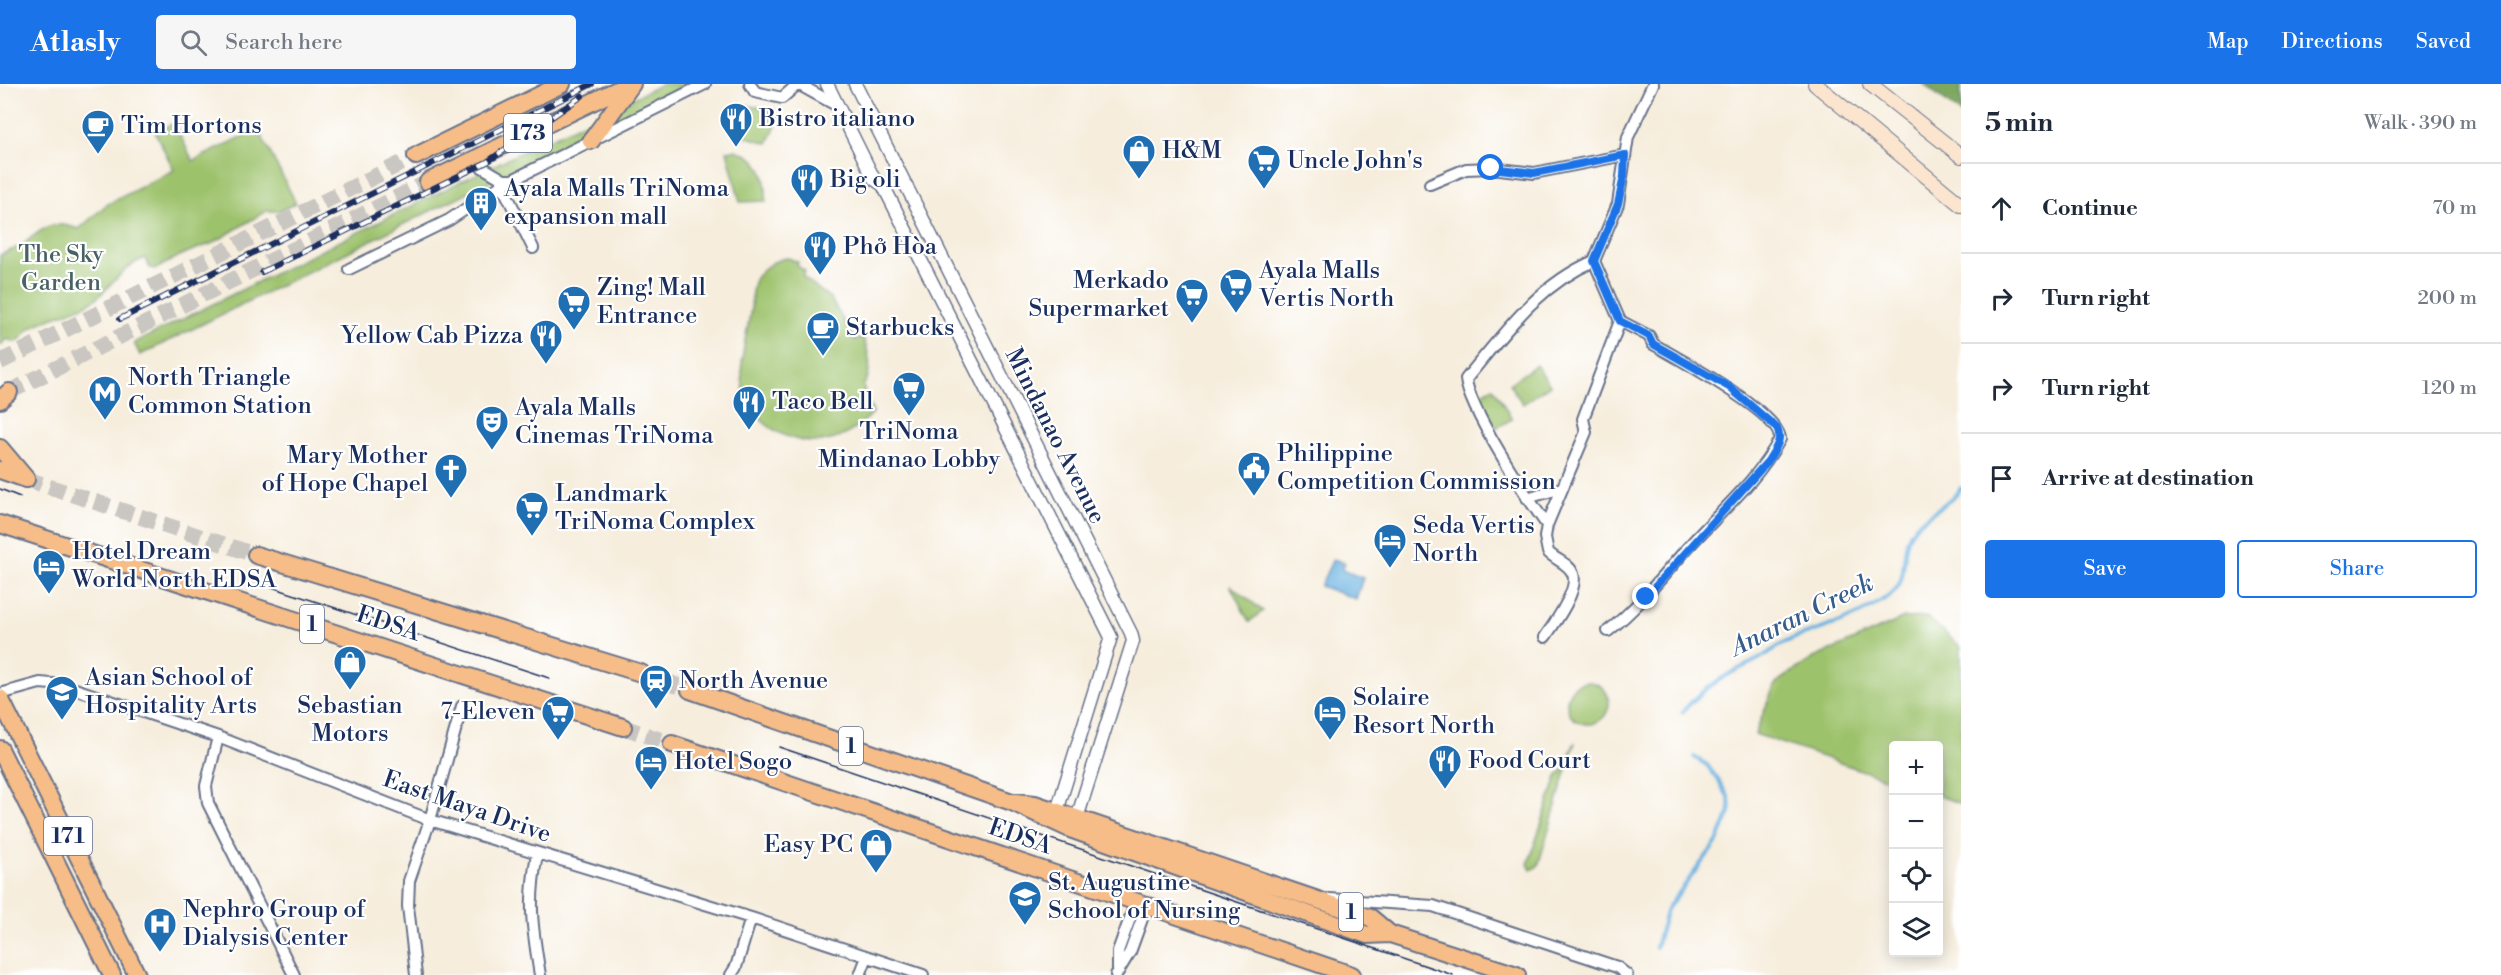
<!DOCTYPE html>
<meta charset="utf-8">
<style>
:root{--surface:#fff;--page:#f6f6f7;--text:#1f2937;--muted:#747a83;--line:#e0e1e3;--accent:#1a73e8}
body{margin:0;font-family:"Libre Bodoni",serif;background:var(--page);color:var(--text)}
.controls{position:absolute;right:18px;bottom:18px;display:grid;overflow:hidden;border-radius:6px;box-shadow:0 3px 15px #0003}
.controls button{width:54px;height:54px;display:grid;place-items:center;padding:0;border:0;border-bottom:2px solid var(--line);background:var(--surface);color:var(--text);font:30px sans-serif}
.stop{position:absolute;width:18px;height:18px;margin:-14px;border:4px solid #1a73e8;border-radius:50%;background:#fff}
.stop.end{background:#1a73e8;border-color:#fff;box-shadow:0 2px 6px #0008}
.list{margin:0;padding:0;list-style:none}
h2{display:flex;justify-content:space-between;align-items:center;height:78px;margin:0;padding:0 24px;font-size:26px}
h2 small{font-size:20px;font-weight:400;color:var(--muted)}
.list li{display:grid;grid-template-columns:39px 1fr auto;gap:18px;align-items:center;box-sizing:border-box;height:90px;padding:0 24px;border-top:2px solid var(--line)}
.list b{display:block;font-size:22px;white-space:nowrap}
.list em{font-size:20px;font-style:normal;color:var(--muted)}
.actions{display:flex;gap:12px;padding:18px 24px}
.actions a{flex:1;padding:14px 0;border:2px solid var(--accent);border-radius:6px;text-align:center;font-size:21px;color:var(--accent)}
.actions .main{background:var(--accent);color:#fff}
.icon{flex:none;width:33px;height:33px;fill:none;stroke:currentColor;stroke-width:2;stroke-linecap:round;stroke-linejoin:round}
.map{position:relative;flex:none;width:1961px;height:891px;overflow:hidden}
header{display:flex;align-items:center;gap:36px;box-sizing:border-box;height:84px;padding:0 30px;background:var(--accent);color:#fff}
header strong{font-size:28px}
nav{display:flex;gap:33px;margin-inline-start:auto;font-size:21px}
.search{width:420px;height:54px;background:var(--page);display:flex;align-items:center;gap:15px;box-sizing:border-box;padding:0 21px;border-radius:6px;color:var(--muted);font-size:22px}
main{display:flex}
aside{flex:1;background:var(--surface)}
.map>svg:first-child{display:block}
.green{fill:#9dc26c;stroke:#5c7865;stroke-width:1.5}
.forest{fill:#7ea860;stroke:#4c6c5f;stroke-width:1.5}
.water{fill:#6ab2e1;stroke:#4270a0;stroke-width:1.5}
.lines{fill:none;stroke-linecap:round;stroke-linejoin:round}
.stream{stroke:#6ab2e1;stroke-width:4}
.primary-tunnel{stroke:#cac7c3;stroke-width:16;stroke-dasharray:16 8;stroke-linecap:butt}
.trunk-tunnel{stroke:#cac7c3;stroke-width:16;stroke-dasharray:16 8;stroke-linecap:butt}
.minor-casing{stroke:#68728a;stroke-width:14}
.tertiary-casing{stroke:#68728a;stroke-width:15}
.secondary-casing{stroke:#68728a;stroke-width:16}
.primary-casing{stroke:#68728a;stroke-width:20}
.trunk-casing{stroke:#68728a;stroke-width:20}
.minor{stroke:#fff;stroke-width:10}
.tertiary{stroke:#fff;stroke-width:12}
.secondary{stroke:#fce5cf;stroke-width:14}
.primary{stroke:#f7bd88;stroke-width:16}
.trunk{stroke:#f7bd88;stroke-width:16}
.tram{stroke:#1b2f5e;stroke-width:1.5}
.rail-casing{stroke:#1b2f5e;stroke-width:6}
.rail{stroke:#fff;stroke-width:4;stroke-dasharray:11;stroke-linecap:butt}
.route{stroke:#1a73e8;stroke-width:8}
.labels{text-anchor:middle;dominant-baseline:central;stroke-width:4.5;stroke-linejoin:round;paint-order:stroke}
.shield{fill:#fff;stroke:#5f6d8e;stroke-width:1.5}
.shield-label{font-size:22px;font-weight:bold;fill:#1b2f5e}
.poi-label{font-size:24px;fill:#1b2f5e;stroke:#fff;text-anchor:start}
.park-label{font-size:24px;fill:#486263;stroke:#fff}
.street-label{font-size:24px;fill:#1b2f5e;stroke:#fff}
.water-label{font-size:26px;font-style:italic;fill:#375d8c;stroke:#fff}
</style>
<header>
<strong>Atlasly</strong>
<div class="search"><svg class="icon" aria-label="search" viewBox="0 0 24 24"><circle cx="10" cy="10" r="6"/><path d="M15 15l6 6"/></svg>Search here</div>
<nav><a>Map</a><a>Directions</a><a>Saved</a></nav>
</header>
<main>
<div class="map">
<svg width="1961" height="891" viewBox="0 0 1961 891">
<rect width="100%" height="100%" fill="#fff"/>
<filter id="ink" filterUnits="userSpaceOnUse"><feTurbulence type="fractalNoise" baseFrequency=".0167" numOctaves="2"/><feDisplacementMap in="SourceGraphic" scale="12" xChannelSelector="R" yChannelSelector="G"/><feConvolveMatrix kernelMatrix="1 2 1 2 8 2 1 2 1" color-interpolation-filters="sRGB"/></filter>
<filter id="wash" filterUnits="userSpaceOnUse"><feTurbulence type="fractalNoise" baseFrequency=".008" numOctaves="4" result="noise"/><feDisplacementMap in="SourceGraphic" scale="24" xChannelSelector="R" yChannelSelector="G"/><feGaussianBlur stdDeviation="1.35" result="paint"/><feColorMatrix in="noise" values="0 0 0 0 0 0 0 0 0 0 0 0 0 0 0 0 0 1.4 0 .05"/><feComposite in="paint" operator="in"/></filter>
<g filter="url(#wash)">
<rect width="100%" height="100%" fill="#f6eddc"/>
<path class="green" d="M 662,0 L 689,0 L 604,42 L 620,20 Z
M 738,21 L 759,23 L 780,32 L 768,59 L 740,51 Z
M 610,26 L 593,47 L 503,91 L 490,83 Z
M 174,39 L 193,77 L 258,45 L 296,119 L 280,127 L 266,127 L 213,159 L 183,170 L 156,185 L 150,184 L 145,174 C 122,183 113,202 94,216 C 78,228 41,234 29,245 C 24,250 24,254 16,258 L 6,255 L 0,262 L 0,171 C 8,167 19,164 26,158 C 46,141 53,136 79,145 L 106,121 L 174,86 L 155,48 Z
M 735,66 C 762,73 767,92 766,117 L 740,118 L 727,67 Z
M 484,86 L 497,94 L 140,271 L 134,259 Z
M 788,174 L 798,178 L 797,182 L 805,187 L 803,193 L 830,214 L 855,256 L 863,253 C 869,270 874,287 863,302 L 873,329 C 863,338 853,348 840,353 C 805,367 762,349 747,315 C 735,287 747,252 751,224 C 752,215 751,204 755,196 C 761,185 774,175 788,174 Z
M 1536,281 L 1550,301 L 1523,320 L 1509,300 Z
M 1493,303 L 1512,335 L 1496,344 L 1477,312 Z
M 1230,501 L 1263,527 L 1249,538 Z
M 1927,533 L 1961,563 L 1961,720 L 1939,712 L 1938,662 L 1894,662 L 1893,697 L 1755,650 L 1774,602 L 1781,595 L 1814,574 L 1904,534 Z
M1567 619a21 21 0 1 1 42 0a21 21 0 1 1-42 0Z
M 1575,658 L 1538,782 L 1531,786 L 1528,780 L 1557,693 L 1564,685 Z"/>
<path class="forest" d="M 1924,0 L 1961,0 L 1961,30 Z"/>
<path class="water" d="M 1333,475 L 1345,479 L 1342,486 L 1363,494 L 1356,515 L 1320,502 Z"/>
<g class="lines">
<path class="stream" d="M 1682,628 C 1705,603 1723,592 1753,578 C 1768,571 1780,559 1797,553 C 1830,542 1864,532 1892,509 C 1909,496 1900,468 1910,450 C 1922,430 1948,423 1961,404
M 1656,863 L 1667,825 L 1717,758 L 1730,728 L 1729,714 L 1718,696 L 1707,681 L 1694,673"/>
</g>
</g>
<g filter="url(#ink)">
<g class="lines">
<path class="primary-tunnel" d="M 0,278 L 416,72
M 9,308 L 428,98"/>
<path class="trunk-tunnel" d="M 26,395 L 256,471
M 641,589 L 690,606
M 623,643 L 672,660"/>
<g class="minor-casing">
<path id="minor" d="M 750,0 L 755,8 L 782,14 L 798,0
M 798,0 L 838,22
M 472,77 L 504,96 L 509,96
M 1430,100 L 1466,85 L 1491,84 L 1534,89 L 1625,71
M 533,164 L 502,101 L 705,0
M 349,185 L 449,136 L 502,101
M 1527,414 L 1562,404
M 1547,441 C 1528,415 1468,324 1466,295 C 1505,248 1537,202 1594,177
M 1608,547 C 1640,522 1664,490 1691,460 C 1722,426 1757,397 1780,355 C 1780,329 1677,274 1653,260 L 1649,252 L 1620,237
M 1545,553 C 1554,540 1579,506 1573,490 C 1569,479 1555,476 1548,468 L 1545,453 L 1547,441 L 1586,348 L 1583,335 L 1620,237 L 1594,177 L 1618,120 L 1628,53 L 1653,0
M 0,610 L 40,599 L 63,601 L 218,653 L 430,736 L 751,834 L 923,891
M 218,653 L 206,702 L 208,719 L 294,891
M 537,770 C 528,819 532,842 540,891
M 1329,815 L 1433,822 L 1617,883 L 1627,891
M 1118,885 L 1118,867 L 1136,818
M 416,891 L 408,822 L 409,797 L 430,736 L 462,622
M 731,891 L 736,883 L 751,834
M 860,891 L 867,873
M 1116,891 L 1130,868 L 1147,821"/>
</g>
<g class="tertiary-casing">
<path id="tertiary" d="M 827,0 L 874,95 L 883,101 L 1111,553 L 1057,727
M 855,0 L 1131,549 L 1133,557 L 1077,734"/>
</g>
<g class="secondary-casing">
<path id="secondary" d="M 1815,0 L 1961,121
M 1870,0 L 1961,72"/>
</g>
<g class="primary-casing">
<path id="primary" d="M 591,57 L 632,0
M 416,72 L 562,0
M 428,98 L 629,0
M 0,316 L 9,308
M 0,364 L 26,395
M 0,614 L 137,891
M 0,665 L 112,891
M 1016,718 L 1035,720 L 1371,834 L 1390,850"/>
</g>
<g class="trunk-casing">
<path id="trunk" d="M 0,386 L 26,395
M 0,440 L 623,643
M 256,471 L 641,589
M 690,606 L 1012,718 L 1070,745 L 1367,851 L 1390,850 L 1517,891
M 672,660 L 1352,891"/>
</g>
<use href="#minor" class="minor"/>
<use href="#tertiary" class="tertiary"/>
<use href="#secondary" class="secondary"/>
<use href="#primary" class="primary"/>
<use href="#trunk" class="trunk"/>
<path class="tram" d="M 0,405 L 20,413
M 247,495 L 549,594
M 779,663 L 1453,891"/>
<g class="rail-casing">
<path id="rail" d="M 262,188 L 487,78 L 582,12
M 120,235 L 592,0"/>
</g>
<use href="#rail" class="rail"/>
</g>
</g>
<g class="lines" filter="url(#ink)">
<path class="route" d="M 1491,84 L 1534,89 L 1625,71 L 1624,92 L 1618,120 L 1594,177 L 1620,237 L 1649,252 L 1653,260 L 1729,303 L 1777,344 C 1783,356 1775,365 1768,377 L 1646,513"/>
</g>
<defs>
<g id="restaurant-pin" transform="scale(1.725)"><path d="M0 17L-7.5 6A9.5 9.5 0 1 1 7.5 6Z" fill="#1f6fb2" stroke="#fff"/><path d="M-5-6h1v4h1v-4h1v4h1v-4h1v5L-1.5 .5V6h-2V.5L-5-1ZM5-6V6H3V1.5H1.5Q1.5-4 5-6Z" fill="#fff"/></g>
<g id="cafe-pin" transform="scale(1.725)"><path d="M0 17L-7.5 6A9.5 9.5 0 1 1 7.5 6Z" fill="#1f6fb2" stroke="#fff"/><path d="M-5.5-4.5H6V0H3Q3 3.5 0 3.5H-2.5Q-5.5 3.5-5.5 0ZM3-3.2v2h1.7v-2ZM-6 4.5H4V6H-6Z" fill="#fff"/></g>
<g id="shop-pin" transform="scale(1.725)"><path d="M0 17L-7.5 6A9.5 9.5 0 1 1 7.5 6Z" fill="#1f6fb2" stroke="#fff"/><path d="M-5-2.5h2.3a2.7 3.5 0 0 1 5.4 0H5L5.5 6h-11ZM-1.5-2.5h3a1.5 2.3 0 0 0-3 0Z" fill="#fff"/></g>
<g id="supermarket-pin" transform="scale(1.725)"><path d="M0 17L-7.5 6A9.5 9.5 0 1 1 7.5 6Z" fill="#1f6fb2" stroke="#fff"/><path d="M-6-5.5h2.5l.6 2H6L4.5 2H-2.5L-4.4-4H-6ZM-1.5 3.2a1.3 1.3 0 1 0 .1 0ZM3 3.2a1.3 1.3 0 1 0 .1 0Z" fill="#fff"/></g>
<g id="building-pin" transform="scale(1.725)"><path d="M0 17L-7.5 6A9.5 9.5 0 1 1 7.5 6Z" fill="#1f6fb2" stroke="#fff"/><path d="M-4-6H4V6H1V3H-1V6H-4ZM-2.5-4.3h1.7v1.8h-1.7ZM.8-4.3h1.7v1.8H.8ZM-2.5-1h1.7V.8h-1.7ZM.8-1h1.7V.8H.8Z" fill="#fff"/></g>
<g id="metro-pin" transform="scale(1.725)"><path d="M0 17L-7.5 6A9.5 9.5 0 1 1 7.5 6Z" fill="#1f6fb2" stroke="#fff"/><path d="M-5.5 5V-5H-3L0 0L3-5H5.5V5H3V-.5L0 4L-3-.5V5Z" fill="#fff"/></g>
<g id="theatre-pin" transform="scale(1.725)"><path d="M0 17L-7.5 6A9.5 9.5 0 1 1 7.5 6Z" fill="#1f6fb2" stroke="#fff"/><path d="M-5-5.5Q0-4 5-5.5V0Q5 5 0 6Q-5 5-5 0ZM-3.3-2.5H-1v1.5H-3.3ZM1-2.5H3.3v1.5H1ZM-2.8 1Q0 5.5 2.8 1Z" fill="#fff"/></g>
<g id="civic-pin" transform="scale(1.725)"><path d="M0 17L-7.5 6A9.5 9.5 0 1 1 7.5 6Z" fill="#1f6fb2" stroke="#fff"/><path d="M-.6-6.5H3V-4.5H.6V-3L4-1V1h2V6H-6V1h2V-1L-.6-3ZM-1.2 2.5V6h2.4V2.5Z" fill="#fff"/></g>
<g id="church-pin" transform="scale(1.725)"><path d="M0 17L-7.5 6A9.5 9.5 0 1 1 7.5 6Z" fill="#1f6fb2" stroke="#fff"/><path d="M-1.2-6h2.4v3.5h3.3v2.4h-3.3V6h-2.4V-.1h-3.3v-2.4h3.3Z" fill="#fff"/></g>
<g id="hotel-pin" transform="scale(1.725)"><path d="M0 17L-7.5 6A9.5 9.5 0 1 1 7.5 6Z" fill="#1f6fb2" stroke="#fff"/><path d="M-6-4.5h1.5V1H6V5H4.5V3h-9V5H-6ZM-4 0a1.8 1.8 0 1 1 3.6 0ZM.5 0V-2.5h3Q6-2.5 6 0Z" fill="#fff"/></g>
<g id="station-pin" transform="scale(1.725)"><path d="M0 17L-7.5 6A9.5 9.5 0 1 1 7.5 6Z" fill="#1f6fb2" stroke="#fff"/><path d="M-3-6H3Q5-6 5-4V2Q5 4 3 4L4.5 6H3L1.5 4h-3L-3 6H-4.5L-3 4Q-5 4-5 2V-4Q-5-6-3-6ZM-3.5-4v3h7v-3ZM-3.5 1v1.5H-2V1ZM2 1v1.5H3.5V1Z" fill="#fff"/></g>
<g id="school-pin" transform="scale(1.725)"><path d="M0 17L-7.5 6A9.5 9.5 0 1 1 7.5 6Z" fill="#1f6fb2" stroke="#fff"/><path d="M0-5L7-2L0 1L-7-2ZM-4 1L0 2.5L4 1V4Q0 6-4 4Z" fill="#fff"/></g>
<g id="hospital-pin" transform="scale(1.725)"><path d="M0 17L-7.5 6A9.5 9.5 0 1 1 7.5 6Z" fill="#1f6fb2" stroke="#fff"/><path d="M-5-5h3v3.5h4V-5h3V5h-3V1.5h-4V5h-3Z" fill="#fff"/></g>
</defs>
<g fill-rule="evenodd">
<use href="#restaurant-pin" x="736" y="35"/>
<use href="#cafe-pin" x="98" y="42"/>
<use href="#shop-pin" x="1139" y="67"/>
<use href="#supermarket-pin" x="1264" y="77"/>
<use href="#restaurant-pin" x="807" y="96"/>
<use href="#building-pin" x="481" y="119"/>
<use href="#restaurant-pin" x="820" y="163"/>
<use href="#supermarket-pin" x="1236" y="201"/>
<use href="#supermarket-pin" x="1192" y="211"/>
<use href="#supermarket-pin" x="574" y="218"/>
<use href="#cafe-pin" x="823" y="244"/>
<use href="#restaurant-pin" x="546" y="252"/>
<use href="#supermarket-pin" x="909" y="304"/>
<use href="#metro-pin" x="105" y="308"/>
<use href="#restaurant-pin" x="749" y="318"/>
<use href="#theatre-pin" x="492" y="338"/>
<use href="#civic-pin" x="1254" y="384"/>
<use href="#church-pin" x="451" y="386"/>
<use href="#supermarket-pin" x="532" y="424"/>
<use href="#hotel-pin" x="1390" y="456"/>
<use href="#hotel-pin" x="49" y="482"/>
<use href="#shop-pin" x="350" y="578"/>
<use href="#station-pin" x="656" y="597"/>
<use href="#school-pin" x="62" y="608"/>
<use href="#supermarket-pin" x="558" y="628"/>
<use href="#hotel-pin" x="1330" y="628"/>
<use href="#restaurant-pin" x="1445" y="677"/>
<use href="#hotel-pin" x="651" y="678"/>
<use href="#shop-pin" x="876" y="761"/>
<use href="#school-pin" x="1025" y="813"/>
<use href="#hospital-pin" x="160" y="840"/>
</g>
<g class="labels">
<g class="shield">
<rect x="504" y="30" width="48" height="38" rx="4.5"/>
<rect x="300" y="521" width="24" height="38" rx="4.5"/>
<rect x="839" y="643" width="24" height="38" rx="4.5"/>
<rect x="44" y="733" width="48" height="38" rx="4.5"/>
<rect x="1339" y="809" width="24" height="38" rx="4.5"/>
</g>
<g class="shield-label">
<text x="528" y="49">173</text>
<text x="312" y="540">1</text>
<text x="851" y="662">1</text>
<text x="68" y="752">171</text>
<text x="1351" y="828">1</text>
</g>
<g class="poi-label">
<text x="759" y="35">Bistro italiano</text>
<text x="121" y="42">Tim Hortons</text>
<text x="1162" y="67">H&amp;M</text>
<text x="1287" y="77">Uncle John's</text>
<text x="830" y="96">Big oli</text>
<text x="504" y="105">Ayala Malls TriNoma<tspan x="504" dy="28">expansion mall</tspan></text>
<text x="843" y="163">Phở Hòa</text>
<text x="1259" y="187">Ayala Malls<tspan x="1259" dy="28">Vertis North</tspan></text>
<text x="1169" y="197" text-anchor="end">Merkado<tspan x="1169" dy="28">Supermarket</tspan></text>
<text x="597" y="204">Zing! Mall<tspan x="597" dy="28">Entrance</tspan></text>
<text x="846" y="244">Starbucks</text>
<text x="523" y="252" text-anchor="end">Yellow Cab Pizza</text>
<text x="128" y="294">North Triangle<tspan x="128" dy="28">Common Station</tspan></text>
<text x="772" y="318">Taco Bell</text>
<text x="515" y="324">Ayala Malls<tspan x="515" dy="28">Cinemas TriNoma</tspan></text>
<text x="909" y="348" text-anchor="middle">TriNoma<tspan x="909" dy="28">Mindanao Lobby</tspan></text>
<text x="1277" y="370">Philippine<tspan x="1277" dy="28">Competition Commission</tspan></text>
<text x="428" y="372" text-anchor="end">Mary Mother<tspan x="428" dy="28">of Hope Chapel</tspan></text>
<text x="555" y="410">Landmark<tspan x="555" dy="28">TriNoma Complex</tspan></text>
<text x="1413" y="442">Seda Vertis<tspan x="1413" dy="28">North</tspan></text>
<text x="72" y="468">Hotel Dream<tspan x="72" dy="28">World North EDSA</tspan></text>
<text x="85" y="594">Asian School of<tspan x="85" dy="28">Hospitality Arts</tspan></text>
<text x="679" y="597">North Avenue</text>
<text x="1353" y="614">Solaire<tspan x="1353" dy="28">Resort North</tspan></text>
<text x="350" y="622" text-anchor="middle">Sebastian<tspan x="350" dy="28">Motors</tspan></text>
<text x="535" y="628" text-anchor="end">7-Eleven</text>
<text x="1468" y="677">Food Court</text>
<text x="674" y="678">Hotel Sogo</text>
<text x="853" y="761" text-anchor="end">Easy PC</text>
<text x="1048" y="799">St. Augustine<tspan x="1048" dy="28">School of Nursing</tspan></text>
<text x="183" y="826">Nephro Group of<tspan x="183" dy="28">Dialysis Center</tspan></text>
</g>
<g class="park-label">
<text x="61" y="171">The Sky<tspan x="61" dy="28">Garden</tspan></text>
</g>
<g class="street-label">
<text transform="translate(1055 352) rotate(63)">Mindanao Avenue</text>
<text transform="translate(388 540) rotate(18)">EDSA</text>
<text transform="translate(467 723) rotate(19)">East Maya Drive</text>
<text transform="translate(1020 753) rotate(19)">EDSA</text>
</g>
<g class="water-label">
<text transform="translate(1802 531) rotate(-26)">Anaran Creek</text>
</g>
</g>
</svg>
<div class="controls">
<button>+</button>
<button>−</button>
<button><svg class="icon" aria-label="locate" viewBox="0 0 24 24"><circle cx="12" cy="12" r="6"/><path d="M12 2v4M12 18v4M2 12h4M18 12h4"/></svg></button>
<button><svg class="icon" aria-label="layers" viewBox="0 0 24 24"><path d="M12 4l9 5-9 5-9-5zM3 14l9 5 9-5"/></svg></button>
</div>
<div class="stop" style="left:1491px;top:84px"></div>
<div class="stop end" style="left:1646px;top:513px"></div>
</div>
<aside>
<h2>5 min<small>Walk · 390 m</small></h2>
<ul class="list">
<li><svg class="icon" aria-label="ahead" viewBox="0 0 24 24"><path d="M12 20V5M6 11l6-6 6 6"/></svg><div><b>Continue</b></div><em>70 m</em></li>
<li><svg class="icon" aria-label="right" viewBox="0 0 24 24"><path d="M7 20v-9h11M14 6l5 5-5 5"/></svg><div><b>Turn right</b></div><em>200 m</em></li>
<li><svg class="icon" aria-label="right" viewBox="0 0 24 24"><path d="M7 20v-9h11M14 6l5 5-5 5"/></svg><div><b>Turn right</b></div><em>120 m</em></li>
<li><svg class="icon" aria-label="arrive" viewBox="0 0 24 24"><path d="M6 21V4h12l-3 4 3 4H6"/></svg><div><b>Arrive at destination</b></div></li>
</ul>
<div class="actions"><a class="main">Save</a><a>Share</a></div>
</aside>
</main>
